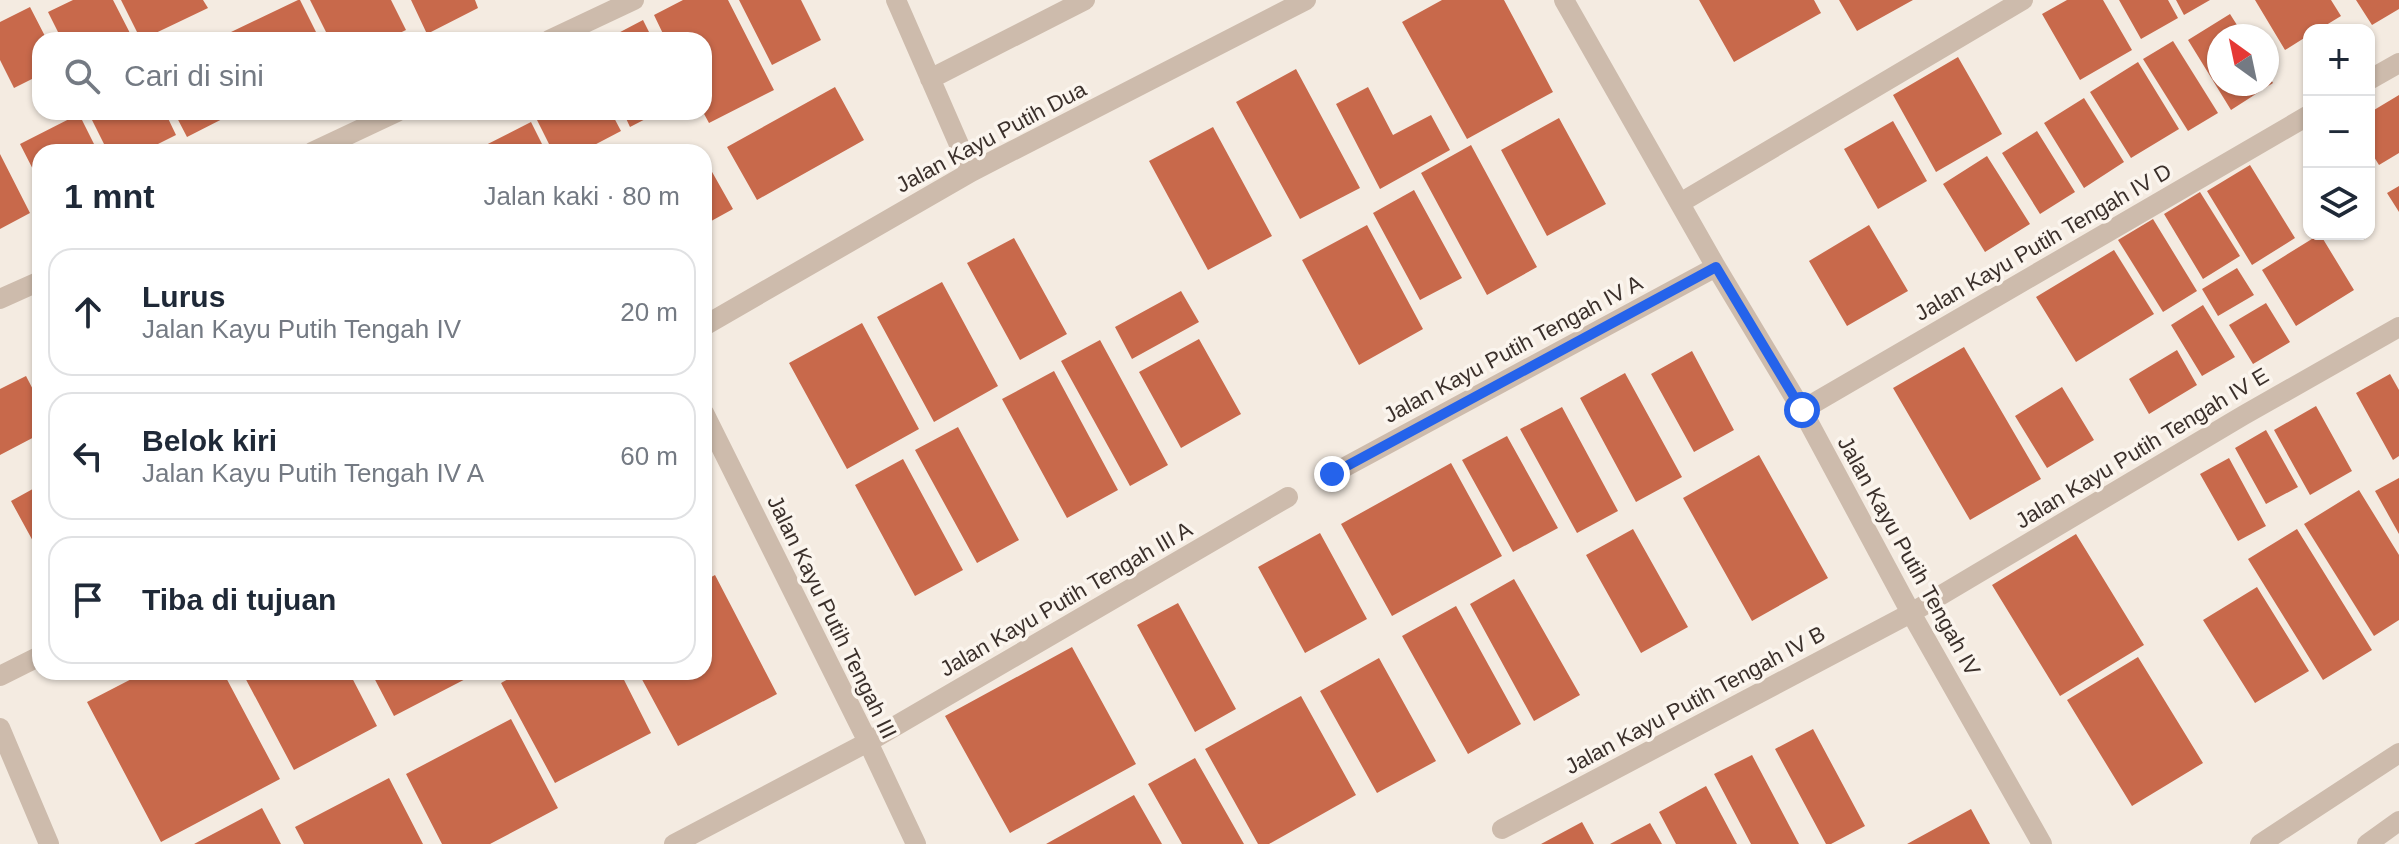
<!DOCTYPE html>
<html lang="id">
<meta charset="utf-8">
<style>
:root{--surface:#fff;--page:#f2f2f3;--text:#1f2937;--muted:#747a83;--line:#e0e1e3}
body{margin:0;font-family:Helvetica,sans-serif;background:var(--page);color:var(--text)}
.controls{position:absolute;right:24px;top:24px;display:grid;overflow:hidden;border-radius:16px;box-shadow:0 2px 6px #0004}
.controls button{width:72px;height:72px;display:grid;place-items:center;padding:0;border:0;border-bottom:2px solid var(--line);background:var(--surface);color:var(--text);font:40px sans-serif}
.compass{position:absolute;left:2207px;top:24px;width:72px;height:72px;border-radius:50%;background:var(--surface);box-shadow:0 2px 6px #0004;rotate:327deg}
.stop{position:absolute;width:24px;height:24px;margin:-18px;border:6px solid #2563eb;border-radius:50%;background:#fff}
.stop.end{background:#2563eb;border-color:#fff;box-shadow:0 2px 8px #0008}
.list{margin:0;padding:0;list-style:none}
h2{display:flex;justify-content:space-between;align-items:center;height:104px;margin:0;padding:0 32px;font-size:34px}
h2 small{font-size:26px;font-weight:400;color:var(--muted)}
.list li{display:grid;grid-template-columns:52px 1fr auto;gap:24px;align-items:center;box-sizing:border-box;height:128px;margin:0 16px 16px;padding:0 16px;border:2px solid var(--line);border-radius:24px}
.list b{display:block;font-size:30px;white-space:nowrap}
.list p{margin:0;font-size:26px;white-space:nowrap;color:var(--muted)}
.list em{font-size:26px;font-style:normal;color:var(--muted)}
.icon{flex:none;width:44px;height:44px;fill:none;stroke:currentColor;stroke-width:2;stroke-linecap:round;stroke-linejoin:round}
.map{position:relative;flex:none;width:2399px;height:844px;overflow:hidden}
.search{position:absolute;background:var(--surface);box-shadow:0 2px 6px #0004;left:32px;top:32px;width:680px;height:88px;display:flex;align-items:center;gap:20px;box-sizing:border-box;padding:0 28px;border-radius:24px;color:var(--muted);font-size:30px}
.panel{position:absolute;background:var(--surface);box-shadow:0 2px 6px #0004;left:32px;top:144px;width:680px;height:536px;border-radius:24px}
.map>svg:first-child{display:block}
.building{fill:#c8694b}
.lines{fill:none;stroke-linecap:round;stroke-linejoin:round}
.minor{stroke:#cdbbac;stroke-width:20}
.tertiary{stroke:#cdbbac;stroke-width:20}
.route{stroke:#2563eb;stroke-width:10}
.labels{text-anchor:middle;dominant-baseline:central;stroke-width:7;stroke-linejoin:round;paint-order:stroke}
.street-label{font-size:22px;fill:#3b302b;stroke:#fbf5ee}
</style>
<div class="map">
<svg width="2399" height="844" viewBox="0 0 2399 844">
<rect width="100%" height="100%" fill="#f4ebe1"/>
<path class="building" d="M 73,0 L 113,0 L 132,37 L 127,40 L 62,40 L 48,12 Z
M 121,0 L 203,0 L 208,8 L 141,40 Z
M 298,0 L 300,0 L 320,40 L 235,40 L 231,32 Z
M 310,0 L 391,0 L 406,30 L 385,40 L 330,40 Z
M 411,0 L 475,0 L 478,8 L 427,34 Z
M 683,0 L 728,0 L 774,90 L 709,123 L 703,112 L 704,40 L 666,40 L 654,15 Z
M 739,0 L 801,0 L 821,40 L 772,65 Z
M 1442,0 L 1504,0 L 1553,92 L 1467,139 L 1402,22 Z
M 1699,0 L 1814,0 L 1821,13 L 1734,62 Z
M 1839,0 L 1913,0 L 1857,31 Z
M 2067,0 L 2103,0 L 2132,50 L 2080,80 L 2042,14 Z
M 2119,0 L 2168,0 L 2178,18 L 2141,39 Z
M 2176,0 L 2210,0 L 2184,15 Z
M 2255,0 L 2331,0 L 2341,16 L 2318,30 L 2309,30 L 2309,35 L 2285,50 Z
M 2356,0 L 2399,0 L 2399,9 L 2372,25 Z
M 30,7 L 47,40 L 40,40 L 40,75 L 14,88 L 0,60 L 0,22 Z
M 2230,14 L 2244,36 L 2219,36 L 2219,84 L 2267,84 L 2267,73 L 2273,83 L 2231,110 L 2188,40 Z
M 643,20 L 653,40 L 605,40 Z
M 2173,41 L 2218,113 L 2188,131 L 2143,59 Z
M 1958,57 L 2002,134 L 1936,172 L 1893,95 Z
M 2138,62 L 2179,129 L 2131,158 L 2090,92 Z
M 1296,69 L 1360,188 L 1300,219 L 1236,102 Z
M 835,87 L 864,140 L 757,200 L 727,147 Z
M 1368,87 L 1393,135 L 1431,115 L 1450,150 L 1380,189 L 1336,104 Z
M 2399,95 L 2399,153 L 2379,165 L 2369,149 L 2369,113 Z
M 2084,98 L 2124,162 L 2084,188 L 2044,123 Z
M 88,112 L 165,112 L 176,135 L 142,152 L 108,152 Z
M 174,112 L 236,112 L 187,137 Z
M 549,112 L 611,112 L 621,131 L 581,152 L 553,152 L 536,118 Z
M 623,112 L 659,112 L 630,127 Z
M 79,114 L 98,152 L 40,152 L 40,183 L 20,144 Z
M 1559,118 L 1606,204 L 1547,236 L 1501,150 Z
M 1893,121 L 1927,181 L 1878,209 L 1844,149 Z
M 531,122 L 546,152 L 472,152 Z
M 1213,127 L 1272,236 L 1208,270 L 1149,161 Z
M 2037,131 L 2075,192 L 2040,214 L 2002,153 Z
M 1471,145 L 1537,267 L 1487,295 L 1421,173 Z
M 0,154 L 30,213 L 0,229 Z
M 1987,156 L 2030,224 L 1985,252 L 1943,184 Z
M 707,163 L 733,209 L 704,225 L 704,164 Z
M 2250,165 L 2295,238 L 2252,265 L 2207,191 Z
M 2399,186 L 2399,212 L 2387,193 Z
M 1414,190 L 1462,278 L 1420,300 L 1373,213 Z
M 2200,192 L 2240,256 L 2203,279 L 2164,214 Z
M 2153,219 L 2197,291 L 2163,312 L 2118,240 Z
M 1367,225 L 1423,329 L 1359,365 L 1302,260 Z
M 1869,225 L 1908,291 L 1847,326 L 1809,261 Z
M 2320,234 L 2354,290 L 2296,326 L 2262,270 Z
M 1014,238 L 1067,334 L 1020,360 L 967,263 Z
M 2114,250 L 2154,314 L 2076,362 L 2036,297 Z
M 2237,268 L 2254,295 L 2218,316 L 2202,289 Z
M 942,282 L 998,386 L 934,422 L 877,317 Z
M 1181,291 L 1199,322 L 1132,359 L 1115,327 Z
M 2266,303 L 2290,342 L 2253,364 L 2229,325 Z
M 2203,305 L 2235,357 L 2202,376 L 2171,325 Z
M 862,323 L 919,429 L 847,469 L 789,363 Z
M 1199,339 L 1241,414 L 1181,448 L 1139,372 Z
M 1100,340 L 1168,465 L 1130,486 L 1061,361 Z
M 1964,347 L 2041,479 L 1970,520 L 1893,388 Z
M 2177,350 L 2197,385 L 2149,414 L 2129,379 Z
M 1692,351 L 1734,430 L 1694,452 L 1651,374 Z
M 1054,371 L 1118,490 L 1067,518 L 1002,399 Z
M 1625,373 L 1682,477 L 1636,502 L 1580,398 Z
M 2390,374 L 2399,390 L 2399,456 L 2393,460 L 2356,393 Z
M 26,376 L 40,403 L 40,434 L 0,455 L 0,389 Z
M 2062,387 L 2094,440 L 2047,468 L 2015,416 Z
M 2316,406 L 2352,471 L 2310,495 L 2274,430 Z
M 1562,407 L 1618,511 L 1577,533 L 1520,429 Z
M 958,427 L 1019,540 L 977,563 L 915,450 Z
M 2266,430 L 2298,487 L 2266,504 L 2235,448 Z
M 1507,436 L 1558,528 L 1513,552 L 1462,460 Z
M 1759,455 L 1828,578 L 1752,621 L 1683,498 Z
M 2229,458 L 2266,526 L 2238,541 L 2200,474 Z
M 903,459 L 963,570 L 915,596 L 855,485 Z
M 1451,463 L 1502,556 L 1392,616 L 1341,524 Z
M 2399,478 L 2399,534 L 2375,491 Z
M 40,485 L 40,554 L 11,501 Z
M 2359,490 L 2399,555 L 2399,620 L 2374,636 L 2304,524 Z
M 1633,529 L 1688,627 L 1641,653 L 1586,555 Z
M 2297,529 L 2372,650 L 2323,680 L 2248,559 Z
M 1320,533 L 1367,619 L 1305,653 L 1258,567 Z
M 2076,534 L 2144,645 L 2060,696 L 1992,585 Z
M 715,575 L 777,694 L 678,746 L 638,672 L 704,672 L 704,581 Z
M 1514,579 L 1580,695 L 1534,721 L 1470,604 Z
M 2257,587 L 2309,671 L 2255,703 L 2203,620 Z
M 1178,603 L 1236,709 L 1195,732 L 1137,625 Z
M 1456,606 L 1521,724 L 1468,754 L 1402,636 Z
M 1072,647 L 1136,764 L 1010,833 L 945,716 Z
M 2138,657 L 2203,763 L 2132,806 L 2067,700 Z
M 1379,658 L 1436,761 L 1377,793 L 1320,691 Z
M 145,672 L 223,672 L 280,779 L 161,842 L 87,702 Z
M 242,672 L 349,672 L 377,726 L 294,770 Z
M 371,672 L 479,672 L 394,716 Z
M 521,672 L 620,672 L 651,733 L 555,783 L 501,683 Z
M 1301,696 L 1356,795 L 1269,844 L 1258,844 L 1205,749 Z
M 511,719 L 558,808 L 490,844 L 442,844 L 406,774 Z
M 1813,729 L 1865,826 L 1831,844 L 1826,844 L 1775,749 Z
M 1752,755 L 1799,844 L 1751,844 L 1714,774 Z
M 1195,758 L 1244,844 L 1182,844 L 1148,784 Z
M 389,778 L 423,844 L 304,844 L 295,827 Z
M 1706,786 L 1737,844 L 1676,844 L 1659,812 Z
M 1134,795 L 1162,844 L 1046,844 Z
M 262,808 L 281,844 L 194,844 Z
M 1971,809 L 1990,844 L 1907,844 Z
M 1582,822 L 1594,844 L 1541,844 Z
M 1650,823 L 1662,844 L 1610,844 Z"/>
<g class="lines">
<path class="minor" d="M 896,0 L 971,172
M 1564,0 L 1716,267 L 1802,410 L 1911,613 L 2042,844
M 549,40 L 634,0
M 930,79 L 1085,0
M 2369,80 L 2399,63
M 312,152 L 397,112
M 1680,203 L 2023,0
M 0,299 L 40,281
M 704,326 L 971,172 L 1306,0
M 1802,410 L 2309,115
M 704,413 L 868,742 L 916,844
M 1332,474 L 1716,267
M 0,676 L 40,656
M 0,728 L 49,844
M 1502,829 L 1911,613 L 2244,415 L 2399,327
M 674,844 L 868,742 L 1288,497
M 2260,844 L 2399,753"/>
<path class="tertiary" d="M 2367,844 L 2399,821"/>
</g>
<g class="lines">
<path class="route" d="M 1332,474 L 1716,267 L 1802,410"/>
</g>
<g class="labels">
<g class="street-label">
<text transform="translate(991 137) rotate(-28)">Jalan Kayu Putih Dua</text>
<text transform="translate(2043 242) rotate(-30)">Jalan Kayu Putih Tengah IV D</text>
<text transform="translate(1513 349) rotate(-28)">Jalan Kayu Putih Tengah IV A</text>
<text transform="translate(2142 448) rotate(-31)">Jalan Kayu Putih Tengah IV E</text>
<text transform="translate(1909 556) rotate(61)">Jalan Kayu Putih Tengah IV</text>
<text transform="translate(1066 599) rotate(-30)">Jalan Kayu Putih Tengah III A</text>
<text transform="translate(832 617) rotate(64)">Jalan Kayu Putih Tengah III</text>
<text transform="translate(1695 700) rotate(-28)">Jalan Kayu Putih Tengah IV B</text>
</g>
</g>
</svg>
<div class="controls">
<button>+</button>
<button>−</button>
<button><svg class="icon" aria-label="layers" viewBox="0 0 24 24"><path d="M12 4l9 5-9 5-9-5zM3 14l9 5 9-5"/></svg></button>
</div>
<svg class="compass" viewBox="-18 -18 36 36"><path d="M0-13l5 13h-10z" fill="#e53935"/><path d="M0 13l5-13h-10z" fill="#747a83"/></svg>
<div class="stop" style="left:1802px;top:410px"></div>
<div class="stop end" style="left:1332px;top:474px"></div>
<div class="search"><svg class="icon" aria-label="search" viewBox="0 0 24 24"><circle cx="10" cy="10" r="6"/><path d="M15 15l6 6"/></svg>Cari di sini</div>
<section class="panel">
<h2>1 mnt<small>Jalan kaki · 80 m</small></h2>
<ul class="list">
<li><svg class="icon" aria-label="ahead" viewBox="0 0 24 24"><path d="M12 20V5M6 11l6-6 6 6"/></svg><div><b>Lurus</b><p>Jalan Kayu Putih Tengah IV</p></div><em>20 m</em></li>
<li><svg class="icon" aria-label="left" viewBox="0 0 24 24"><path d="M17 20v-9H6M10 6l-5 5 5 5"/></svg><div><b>Belok kiri</b><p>Jalan Kayu Putih Tengah IV A</p></div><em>60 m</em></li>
<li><svg class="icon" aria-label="arrive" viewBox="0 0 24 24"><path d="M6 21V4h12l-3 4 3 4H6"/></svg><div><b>Tiba di tujuan</b></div></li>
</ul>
</section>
</div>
